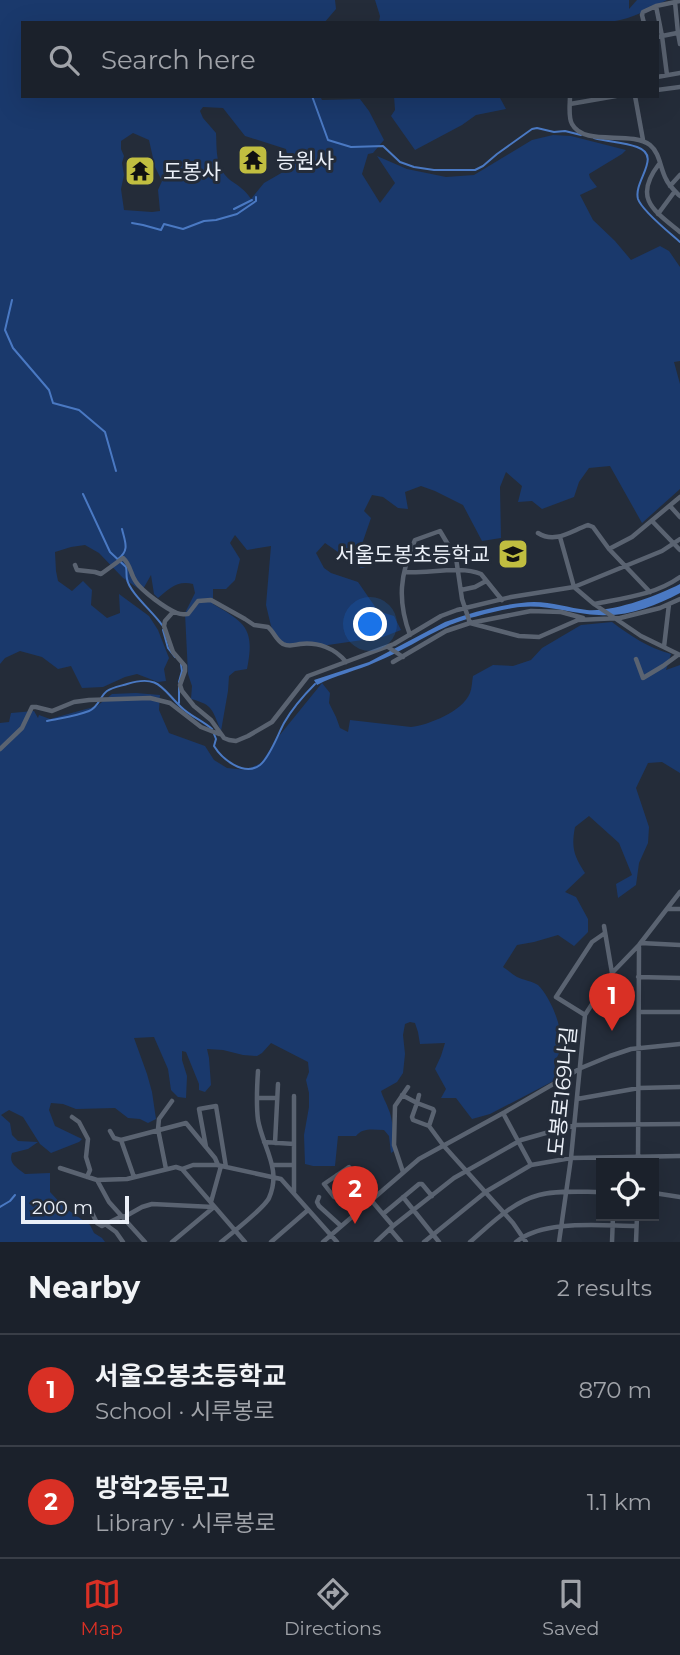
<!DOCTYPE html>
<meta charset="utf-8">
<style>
:root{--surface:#1b212b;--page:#242933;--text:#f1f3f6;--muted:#a0a3a9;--line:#393e47;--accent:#d93025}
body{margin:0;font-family:Montserrat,"Noto Sans KR",sans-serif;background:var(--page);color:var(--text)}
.controls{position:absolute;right:21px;bottom:21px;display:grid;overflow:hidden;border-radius:0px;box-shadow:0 7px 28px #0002}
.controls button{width:63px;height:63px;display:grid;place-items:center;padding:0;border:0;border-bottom:2px solid var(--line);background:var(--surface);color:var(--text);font:35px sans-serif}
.scale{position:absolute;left:21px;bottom:18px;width:108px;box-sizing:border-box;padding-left:7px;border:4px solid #ebf0f8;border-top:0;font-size:19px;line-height:24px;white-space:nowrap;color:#ebf0f8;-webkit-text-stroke:5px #242c39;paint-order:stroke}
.you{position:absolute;left:371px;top:625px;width:24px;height:24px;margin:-18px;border:5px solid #fff;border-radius:50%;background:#1a73e8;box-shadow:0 0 0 10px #1a73e833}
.badge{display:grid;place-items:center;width:46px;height:46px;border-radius:50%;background:var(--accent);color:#fff;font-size:23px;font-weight:700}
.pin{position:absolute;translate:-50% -58px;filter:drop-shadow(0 2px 4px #0008)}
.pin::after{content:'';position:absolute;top:37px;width:24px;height:21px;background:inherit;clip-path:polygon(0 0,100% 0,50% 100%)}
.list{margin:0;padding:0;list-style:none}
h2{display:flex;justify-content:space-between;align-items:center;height:91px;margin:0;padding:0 28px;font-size:30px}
h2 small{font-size:23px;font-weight:400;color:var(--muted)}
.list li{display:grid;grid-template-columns:46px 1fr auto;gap:21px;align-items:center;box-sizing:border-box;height:112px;padding:0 28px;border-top:2px solid var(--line)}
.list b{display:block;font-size:26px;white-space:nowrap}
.list p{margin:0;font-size:23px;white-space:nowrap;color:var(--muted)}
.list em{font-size:23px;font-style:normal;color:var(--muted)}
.icon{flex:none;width:38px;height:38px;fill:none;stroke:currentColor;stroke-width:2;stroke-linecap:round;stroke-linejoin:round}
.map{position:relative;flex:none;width:680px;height:1242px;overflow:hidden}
.search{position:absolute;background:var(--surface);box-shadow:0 7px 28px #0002;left:21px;right:21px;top:21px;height:77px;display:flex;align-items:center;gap:18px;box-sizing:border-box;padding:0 24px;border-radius:0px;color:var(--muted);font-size:26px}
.sheet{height:315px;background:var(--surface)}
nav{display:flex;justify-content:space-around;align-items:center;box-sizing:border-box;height:98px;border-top:2px solid var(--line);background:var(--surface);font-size:19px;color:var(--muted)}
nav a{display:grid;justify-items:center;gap:4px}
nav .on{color:var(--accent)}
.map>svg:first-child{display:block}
.green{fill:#1a396c;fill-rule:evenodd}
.water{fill:#4a79c3}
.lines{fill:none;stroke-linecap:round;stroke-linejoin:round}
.stream{stroke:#4a79c3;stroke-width:2}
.minor{stroke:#5a6371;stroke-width:4.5}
.labels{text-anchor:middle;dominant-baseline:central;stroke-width:6;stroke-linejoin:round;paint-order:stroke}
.poi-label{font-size:21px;fill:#ebf0f8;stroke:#242c39;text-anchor:start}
.street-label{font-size:21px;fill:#ebf0f8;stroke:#242c39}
</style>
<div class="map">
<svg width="680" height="1242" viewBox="0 0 680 1242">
<rect width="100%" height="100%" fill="#242c39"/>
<path class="green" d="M 0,0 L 335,0 L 336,9 L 324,23 L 23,23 L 23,96 L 320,96 L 322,100 L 360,99 L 369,111 L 384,140 L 373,153 L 368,154 L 362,174 L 380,203 L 395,183 L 377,156 L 407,169 L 446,177 L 474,175 L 532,140 L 553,135 L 571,136 L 626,150 L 622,154 L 589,174 L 590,178 L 597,187 L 580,195 L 593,220 L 615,241 L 631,260 L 660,246 L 669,251 L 680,267 L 680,361 L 674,362 L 680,384 L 680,489 L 642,523 L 610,466 L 589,468 L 579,482 L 574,497 L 542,509 L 532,501 L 518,502 L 522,486 L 506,472 L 500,487 L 501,538 L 482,541 L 463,505 L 435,491 L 421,486 L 405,492 L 408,509 L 398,508 L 383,497 L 372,495 L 364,511 L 371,518 L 362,544 L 374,556 L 371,566 L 361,568 L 325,543 L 316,553 L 324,568 L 331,573 L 358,582 L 378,611 L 394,616 L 401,630 L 383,637 L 328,645 L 289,646 L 278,639 L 271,626 L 266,605 L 271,546 L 247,550 L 235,535 L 230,543 L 240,559 L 235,580 L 226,589 L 213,589 L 213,604 C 246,623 255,629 247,669 L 235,671 L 229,676 L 228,691 L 221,731 C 212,710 214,705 191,699 L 192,686 L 188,674 L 185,613 L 195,593 L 193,584 C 177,580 169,589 158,598 L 154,594 L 151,575 L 142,591 L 123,578 L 99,553 L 85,545 L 71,547 L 55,552 L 56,571 L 58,581 L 72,591 L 83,581 L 92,590 L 91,605 L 107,618 L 120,613 L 119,594 L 149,616 L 158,630 L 169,658 L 164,669 L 166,681 L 158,682 L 137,674 L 125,677 L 103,687 L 82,688 L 71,666 L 58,669 L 42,657 L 20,651 L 5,658 L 0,664 ZM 203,107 L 223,108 L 245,136 L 286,149 L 290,168 L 264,183 L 251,199 C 245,190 239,186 230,180 C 215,167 217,151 216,133 L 203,118 L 200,111 ZM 133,133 L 149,140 L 155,167 L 162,181 L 158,190 L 160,211 L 152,212 L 124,210 L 121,189 L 124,175 L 122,163 L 124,156 L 121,149 L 121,141 Z
M 375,0 L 629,0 L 629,9 L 637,0 L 667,0 C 652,8 631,19 615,21 L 613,23 L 379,23 L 380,16 Z
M 394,96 L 499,96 L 506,109 L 476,115 L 462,125 L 415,150 L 391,116 L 395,110 Z
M 612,622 C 632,637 647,647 671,654 L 666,670 L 680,665 L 680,773 L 662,762 L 648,763 L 636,788 L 649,827 L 648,843 L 639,863 L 636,885 L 618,898 L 616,884 L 632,875 L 619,843 L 589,816 L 575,827 C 571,848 574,856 585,873 L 565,892 L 576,897 L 588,919 L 588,932 L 574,946 L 558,935 L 534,942 L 517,945 L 503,967 C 508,970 512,974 517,977 C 523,980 532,981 538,985 C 553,1000 571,1044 554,1061 L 555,1068 L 561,1068 L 563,1076 L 490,1114 L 472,1119 L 456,1098 L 441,1098 L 446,1089 L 435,1069 L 441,1056 L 445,1043 L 420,1044 L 418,1032 L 415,1023 L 410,1022 L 405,1024 L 403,1035 L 405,1054 L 403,1073 L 397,1082 L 381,1091 C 383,1098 386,1102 388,1108 C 394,1120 393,1138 394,1151 L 391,1153 L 389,1136 L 384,1130 C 374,1130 363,1127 356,1136 L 338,1136 L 335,1166 L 313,1166 L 305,1164 L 304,1135 L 309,1107 L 309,1093 L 306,1080 L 309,1072 L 308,1062 L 271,1043 L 262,1053 L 257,1056 L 243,1055 L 223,1050 L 207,1049 L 209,1058 L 211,1085 L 205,1092 L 199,1090 L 199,1084 L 186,1052 L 182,1051 L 182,1060 L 187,1076 L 186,1098 L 178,1097 L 171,1090 L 168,1069 L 154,1037 L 134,1038 L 147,1074 L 152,1092 L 156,1119 L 148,1123 L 140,1119 L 128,1118 L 115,1108 L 76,1109 L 63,1104 L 51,1103 L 49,1110 L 55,1126 L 82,1139 L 79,1142 L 51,1153 L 40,1144 L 23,1117 L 9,1110 L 1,1115 L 10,1123 L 12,1135 L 18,1141 L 38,1142 L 28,1149 L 12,1153 C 8,1164 18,1168 25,1174 L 50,1173 L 50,1192 L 65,1208 L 90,1225 L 94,1233 L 102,1238 L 105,1242 L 0,1242 L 0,723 L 9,722 L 11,713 L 34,711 L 38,718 L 39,715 L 50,719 L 97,706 L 112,694 L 136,693 L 160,695 L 159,710 L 169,733 L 205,746 L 214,760 L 227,768 L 246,770 L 261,763 L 279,736 L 322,683 L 330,693 L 329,703 L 336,717 L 340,728 L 348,732 L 350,720 L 411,727 C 429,725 463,711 470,693 C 472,688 472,681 473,676 L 493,665 L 513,666 L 531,660 L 542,648 L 581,625 Z"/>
<path class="water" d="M 680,584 L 680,593 C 655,606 628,617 599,615 C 572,614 547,604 520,607 C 502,609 463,619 448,626 C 423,637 401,652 376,662 C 357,671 335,675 317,685 L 314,680 L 369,662 L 445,622 C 472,612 505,603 534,602 C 552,602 569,608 587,610 C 614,612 657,596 680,584 Z"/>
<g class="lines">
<path class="stream" d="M 312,96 L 328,140 L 351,147 L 383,146 L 400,162 L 414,167 L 434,170 L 475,170 L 483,166 L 497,154 L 532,129 L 537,128 L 554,132 L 565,131 L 581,135
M 594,138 C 608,142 623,142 637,147 C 663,156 633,181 638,199 C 642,211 670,233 680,242
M 234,209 L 252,200
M 132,223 L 143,225 L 161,230 L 164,224 L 183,229 L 204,221 L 216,220 L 237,214 L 256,201 L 256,197
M 12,300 L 5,330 L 13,348 L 49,390 L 53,403 L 79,410 L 105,432 L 116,471
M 83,494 L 110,552 L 126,567 C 127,571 126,575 127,579 C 129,592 153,612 162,625
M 118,559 C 130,550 125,542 122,529
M 163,630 L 168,648 L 175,657
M 179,682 L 182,671 L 181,664
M 179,687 L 179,703
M 47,721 C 61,718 77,716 89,711 C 99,707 100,696 107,691 C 113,687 121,686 127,684 C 159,674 162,689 181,707 C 190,716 203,721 212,729
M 214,734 L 216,739 L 214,746 C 222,759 244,777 260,765 C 270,757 278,734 284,723 C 292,709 304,695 315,684
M 0,1207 L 10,1201 L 15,1195"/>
<path class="minor" d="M 675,2 L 678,33 L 680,44
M 656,6 L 662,36 L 667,75
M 644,23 L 642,15 L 643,12 L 656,6 L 680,1
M 657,37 L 677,33
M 657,77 L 680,73
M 657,90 L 680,87
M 570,96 C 570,104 568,117 572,124 C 584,147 631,130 650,145 C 660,153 660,168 666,179 C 669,186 675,191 680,196
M 635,96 L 643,140
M 570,104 L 616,96
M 659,164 C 633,198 653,210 680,232
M 670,186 L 680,175
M 658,214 L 675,191
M 670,506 L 680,517
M 652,521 L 680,550
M 538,533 C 555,544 571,531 588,525 L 593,527 L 609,549 L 650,592
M 560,537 L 574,587 L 594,604 C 623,598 655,595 680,577
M 609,549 L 632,537 L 680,497
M 75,565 L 77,570 L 95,572 L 101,574 L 123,558 C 131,565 130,574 136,582 C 142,591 166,609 177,613 C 182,615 183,614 188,614 L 198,601 L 211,600 L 245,619 L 254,625 L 268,627 C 274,632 276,640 283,644 C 289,647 294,645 300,644 C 318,642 335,648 346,662
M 405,572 C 427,574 460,565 481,574 L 502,600
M 461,590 L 475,587 L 486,581
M 594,604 L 641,636 L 680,655
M 173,612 L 165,621 L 164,626 L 173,652 L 185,666 L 185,671 L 180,685 L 182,691 L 194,706 L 211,720 L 224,738 L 229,740 L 236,741 L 248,736 L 272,722 L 308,676 L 394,644 L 441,616 L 457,610 L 511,597 L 574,587 L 662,551 L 680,539
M 470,623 L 519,636 L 539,637 L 578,620 L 620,618 L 660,608 L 680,599
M 410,635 C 397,600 400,574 415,540 L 440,531 L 456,558 L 462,599 L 470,623
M 388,647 L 403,657
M 664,647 L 669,604
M 636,659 L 643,678 L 663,666 L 678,655
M 393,662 L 446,631 L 470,623 L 531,611 L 561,612 L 583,618
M 0,749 L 22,728 L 32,707 L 36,707 L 52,711 L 74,702 L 89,700 L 150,698 L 170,703 L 201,727 L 219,734
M 667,909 L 680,909
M 604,926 L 612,973
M 641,943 L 680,945
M 638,977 L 680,978
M 639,1012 L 680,1012
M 585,1015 L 556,997 L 592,942 L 605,933
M 402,1095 L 417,1103 L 412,1117 L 413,1120 L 429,1126 L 434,1111 L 433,1109 L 417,1103 L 419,1095
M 258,1098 L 277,1098
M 577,1099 L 639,1088 L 680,1087
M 503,1113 L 531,1165
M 72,1117 L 79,1122 L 88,1139 L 86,1157 L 90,1170 L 87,1177
M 429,1126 L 443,1145 L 513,1223 L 526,1242
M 110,1131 L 114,1138 L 121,1140 L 134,1177
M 121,1140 L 186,1123 L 215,1158 L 218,1165
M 264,1142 L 294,1144
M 275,1143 L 278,1084
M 206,1147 L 199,1109 L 216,1106 L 226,1167
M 638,1163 L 639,947
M 274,1165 L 294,1165
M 60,1168 L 97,1180 L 127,1179 L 176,1167 L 182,1169 L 245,1242
M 166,1169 L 158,1129 L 159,1119 L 172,1101
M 182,1169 L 193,1165 L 217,1165 L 281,1179 L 337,1242
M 403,1172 L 394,1145 L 395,1106 L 408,1087
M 337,1175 L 352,1196
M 97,1180 L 109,1202 L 145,1242
M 294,1192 L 294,1096
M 654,1193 L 680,1197
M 319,1197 L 317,1202 L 319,1206 L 341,1226
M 403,1197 L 439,1242
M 348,1200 L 363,1186 L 349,1167 L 324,1184 L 334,1197 L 348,1200 L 359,1211
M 371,1200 L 393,1226
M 211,1202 L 221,1166
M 92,1213 L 97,1223 L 102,1226 L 120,1217 L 126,1216 L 142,1207 L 152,1204 L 213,1207
M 383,1214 L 419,1184 L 422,1184 L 432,1196
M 105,1224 L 116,1232 L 123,1242
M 390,1229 L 401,1242
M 172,1242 L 214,1207
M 221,1242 C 231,1234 265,1207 269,1198 C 282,1169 263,1148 258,1120 C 256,1104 257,1086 258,1071
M 271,1242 L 308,1210
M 323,1242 L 419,1159 L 505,1112 L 581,1068 L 610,1056 L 631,1049 L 680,1044
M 376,1242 L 393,1226 L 454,1178 L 521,1140 L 574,1125 L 680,1124
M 424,1242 L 487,1191 L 531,1165 L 571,1158 L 680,1156
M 470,1242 C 491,1224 512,1202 539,1195 C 559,1190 581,1192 601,1192
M 516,1242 C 544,1219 602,1226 636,1226
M 559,1242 L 571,1158 L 585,1015 L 612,973 L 639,945 L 680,892
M 612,1242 L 613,1216
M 636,1242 L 637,1216"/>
</g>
<defs>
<g id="temple-square" transform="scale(1.575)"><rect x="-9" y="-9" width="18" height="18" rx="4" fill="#c1be40" stroke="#242c39"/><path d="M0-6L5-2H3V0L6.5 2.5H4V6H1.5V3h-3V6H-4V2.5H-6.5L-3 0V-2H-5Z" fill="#111"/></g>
<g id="school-square" transform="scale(1.575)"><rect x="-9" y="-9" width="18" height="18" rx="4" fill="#c1be40" stroke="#242c39"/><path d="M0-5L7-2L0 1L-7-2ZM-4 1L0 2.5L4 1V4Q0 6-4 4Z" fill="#111"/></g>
</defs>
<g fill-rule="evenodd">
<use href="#temple-square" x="253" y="160"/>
<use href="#temple-square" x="140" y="171"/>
<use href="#school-square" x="513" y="554"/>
</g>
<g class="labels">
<g class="poi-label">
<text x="276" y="160">능원사</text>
<text x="163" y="171">도봉사</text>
<text x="490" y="554" text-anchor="end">서울도봉초등학교</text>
</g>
<g class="street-label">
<text transform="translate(562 1091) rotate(-84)">도봉로169나길</text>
</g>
</g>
</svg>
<div class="controls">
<button><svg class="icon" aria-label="locate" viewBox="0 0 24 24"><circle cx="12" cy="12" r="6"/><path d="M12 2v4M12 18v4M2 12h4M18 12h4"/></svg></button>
</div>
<div class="scale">200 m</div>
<div class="you"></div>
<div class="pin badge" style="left:612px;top:1031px">1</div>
<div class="pin badge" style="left:355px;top:1224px">2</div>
<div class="search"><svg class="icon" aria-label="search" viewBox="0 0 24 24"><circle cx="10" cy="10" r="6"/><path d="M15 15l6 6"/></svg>Search here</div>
</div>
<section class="sheet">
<h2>Nearby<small>2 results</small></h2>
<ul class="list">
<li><span class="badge">1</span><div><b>서울오봉초등학교</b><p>School · 시루봉로</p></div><em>870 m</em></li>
<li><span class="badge">2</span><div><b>방학2동문고</b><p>Library · 시루봉로</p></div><em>1.1 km</em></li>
</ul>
</section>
<nav>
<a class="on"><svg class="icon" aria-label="map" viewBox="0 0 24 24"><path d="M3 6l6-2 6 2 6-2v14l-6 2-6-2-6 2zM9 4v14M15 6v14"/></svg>Map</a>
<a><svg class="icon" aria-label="directions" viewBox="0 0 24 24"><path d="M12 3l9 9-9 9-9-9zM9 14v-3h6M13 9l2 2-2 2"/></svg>Directions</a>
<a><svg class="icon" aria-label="saved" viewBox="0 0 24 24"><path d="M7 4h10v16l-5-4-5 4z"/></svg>Saved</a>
</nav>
